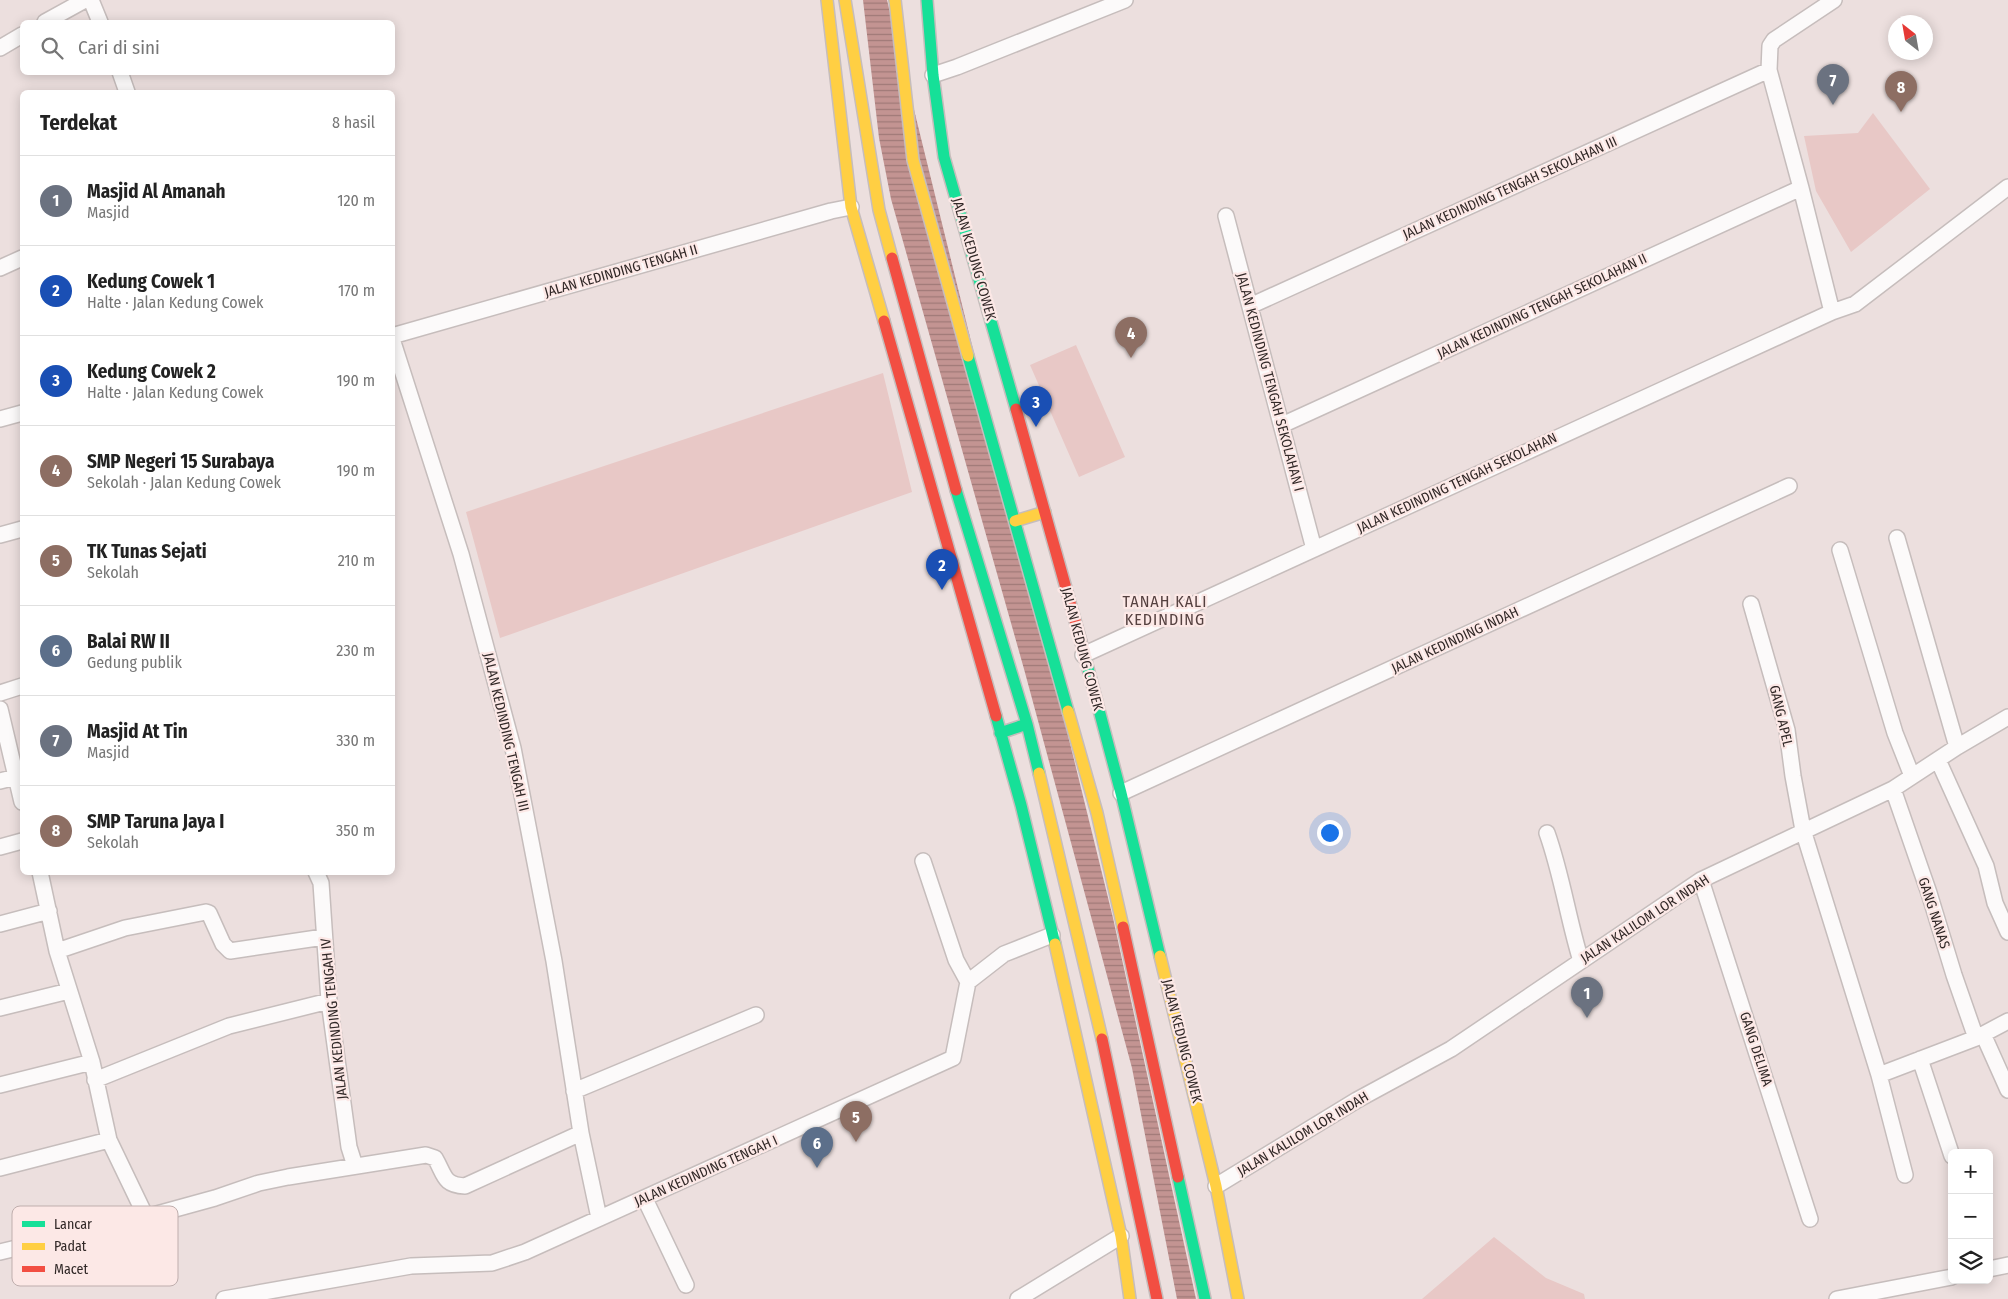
<!DOCTYPE html>
<html lang="id">
<meta charset="utf-8">
<style>
:root{--surface:#fff;--page:#f2f2f2;--text:#222;--muted:#767676;--line:#e0e0e0;--accent:#db2777}
body{margin:0;font-family:"Fira Sans Condensed",sans-serif;background:var(--page);color:var(--text)}
.controls{position:absolute;right:15px;bottom:15px;display:grid;overflow:hidden;border-radius:8px;box-shadow:0 2px 12px #0003}
.controls button{width:45px;height:45px;display:grid;place-items:center;padding:0;border:0;border-bottom:1px solid var(--line);background:var(--surface);color:var(--text);font:25px sans-serif}
.compass{position:absolute;left:1888px;top:15px;width:45px;height:45px;border-radius:50%;background:var(--surface);box-shadow:0 2px 12px #0003;rotate:329deg}
.you{position:absolute;left:1329px;top:832px;width:18px;height:18px;margin:-12px;border:4px solid #fff;border-radius:50%;background:#1a73e8;box-shadow:0 0 0 8px #1a73e833}
.badge{display:grid;place-items:center;width:32px;height:32px;border-radius:50%;background:var(--accent);color:#fff;font-size:16px;font-weight:700}
.pin{position:absolute;translate:-50% -41px;filter:drop-shadow(0 1px 2px #0008)}
.pin::after{content:'';position:absolute;top:26px;width:18px;height:15px;background:inherit;clip-path:polygon(0 0,100% 0,50% 100%)}
.list{margin:0;padding:0;list-style:none}
h2{display:flex;justify-content:space-between;align-items:center;height:65px;margin:0;padding:0 20px;font-size:21px}
h2 small{font-size:16px;font-weight:400;color:var(--muted)}
.list li{display:grid;grid-template-columns:32px 1fr auto;gap:15px;align-items:center;box-sizing:border-box;height:90px;padding:0 20px;border-top:1px solid var(--line)}
.list b{display:block;font-size:19px;white-space:nowrap}
.list p{margin:0;font-size:16px;white-space:nowrap;color:var(--muted)}
.list em{font-size:16px;font-style:normal;color:var(--muted)}
.icon{flex:none;width:28px;height:28px;fill:none;stroke:currentColor;stroke-width:2;stroke-linecap:round;stroke-linejoin:round}
.map{position:relative;flex:none;width:2008px;height:1299px;overflow:hidden}
.search{position:absolute;background:var(--surface);box-shadow:0 2px 12px #0003;left:20px;top:20px;width:375px;height:55px;display:flex;align-items:center;gap:12px;box-sizing:border-box;padding:0 18px;border-radius:8px;color:var(--muted);font-size:19px}
.panel{position:absolute;background:var(--surface);box-shadow:0 2px 12px #0003;left:20px;top:90px;width:375px;height:785px;border-radius:8px}
.map>svg:first-child{display:block}
.grass{fill:#e8c8c6}
.water{fill:url(#water-rules)}
.lines{fill:none;stroke-linecap:round;stroke-linejoin:round}
.street-casing{stroke:#c6bdbc;stroke-width:18}
.fast-casing{stroke:#c6bdbc;stroke-width:14}
.slow-casing{stroke:#c6bdbc;stroke-width:14}
.jam-casing{stroke:#c6bdbc;stroke-width:14}
.street{stroke:#fcfafa;stroke-width:15}
.fast{stroke:#16e098;stroke-width:11}
.slow{stroke:#ffcf43;stroke-width:11}
.jam{stroke:#f24e42;stroke-width:11}
.labels{text-anchor:middle;dominant-baseline:central;stroke-width:4.5;stroke-linejoin:round;paint-order:stroke}
.street-label{font-size:14px;fill:#312827;stroke:#fce8e6}
.quarter-label{font-size:16px;letter-spacing:1px;fill:#554140;stroke:#fce8e6}
.key{fill:#fce8e6;stroke:#bfaead;stroke-width:1}
.key-label{font-size:14px;fill:#312827}
</style>
<div class="map">
<svg width="2008" height="1299" viewBox="0 0 2008 1299">
<defs>
<pattern id="water-rules" width="6" height="5" patternUnits="userSpaceOnUse" patternTransform="scale(1.25)"><rect width="6" height="5" fill="#c39492"/><path d="M0 2.5h6" fill="none" stroke="#9f7977"/></pattern>
</defs>
<rect width="100%" height="100%" fill="#ecdfde"/>
<path class="grass" d="M 1873,113 L 1930,189 L 1851,252 L 1816,191 L 1804,136 L 1858,133 Z
M 1076,345 L 1125,457 L 1079,477 L 1030,365 Z
M 883,373 L 912,492 L 500,638 L 466,512 Z
M 1494,1237 L 1546,1278 L 1584,1294 L 1585,1299 L 1422,1299 Z"/>
<path class="water" d="M 863,0 L 887,0 L 1113,918 L 1196,1299 L 1177,1299 L 1132,1068 L 1024,669 L 891,199 L 879,138 Z"/>
<g class="lines">
<g class="street-casing">
<path id="street" d="M 91,0 L 100,22
M 45,22 L 85,0
M 0,48 L 22,35
M 120,72 L 127,92
M 933,75 L 957,67 L 1125,0
M 1226,216 L 1314,549
M 0,268 L 22,258
M 1250,306 L 1769,70
M 1832,312 L 1801,188 L 1769,70 L 1770,46 L 1774,40 L 1834,0
M 392,336 L 831,211 L 851,207
M 392,339 L 461,554 L 513,748 L 554,961 L 581,1133
M 0,419 L 22,413
M 1282,425 L 1801,188
M 0,535 L 22,529
M 1897,538 L 1957,747
M 1840,550 L 1895,733 L 1912,776
M 1751,604 L 1787,730 L 1793,776 L 1803,830 L 1879,1075 L 1905,1175
M 1083,655 L 1832,312 L 1855,304 L 2008,187
M 0,693 L 22,686
M 0,709 L 22,802
M 1938,760 L 1986,866 L 1995,903 L 2008,932
M 0,781 L 16,777
M 1893,789 L 1929,893 L 1954,975 L 1976,1038
M 1121,793 L 1789,486
M 1547,833 C 1562,875 1568,919 1581,961
M 0,847 L 22,841
M 923,861 L 956,960 L 968,982
M 40,872 L 57,951 L 92,1062 L 109,1140 L 146,1217
M 316,872 L 321,883 L 329,1001 L 349,1147 L 355,1166
M 1701,880 L 1810,1219
M 0,924 L 49,911
M 57,951 L 125,928 L 206,912 L 209,913 L 223,944 L 230,951 L 324,937
M 0,1008 L 69,991
M 1983,1034 L 2008,1090
M 1920,1059 L 1952,1156
M 1879,1075 L 1976,1038 L 2008,1021
M 95,1080 L 229,1026 L 329,1001
M 0,1085 L 92,1062
M 574,1091 L 756,1015
M 0,1168 L 109,1140
M 1216,1186 L 1357,1100 L 1451,1049 L 1701,880 L 1893,789 L 1957,747 L 2008,717
M 645,1199 L 686,1285
M 0,1252 L 146,1217 L 215,1198 L 259,1183 L 288,1177 L 426,1155 L 435,1158 C 445,1175 443,1185 465,1186 L 581,1133 L 599,1218
M 1989,1269 L 2008,1265
M 224,1299 L 411,1266 L 492,1263 L 525,1252 L 953,1058 L 968,982 L 1004,954 L 1052,935
M 1018,1299 L 1121,1236
M 1837,1299 L 1952,1277"/>
</g>
<g class="fast-casing">
<path id="fast" d="M 927,0 L 933,75 L 944,157 L 1016,409
M 968,356 L 1068,711
M 956,490 L 1027,724 L 1039,773
M 1081,642 L 1121,793 L 1160,956
M 996,716 L 1021,805 L 1055,944
M 1000,733 L 1027,724
M 1178,1177 L 1205,1299"/>
</g>
<g class="slow-casing">
<path id="slow" d="M 827,0 L 851,207 L 884,321
M 845,0 L 879,210 L 892,258
M 895,0 L 913,160 L 968,356
M 1015,521 L 1045,512
M 1068,711 L 1097,813 L 1123,927
M 1039,773 L 1102,1039
M 1055,944 L 1121,1236 L 1130,1299
M 1160,956 L 1216,1186 L 1238,1299"/>
</g>
<g class="jam-casing">
<path id="jam" d="M 892,258 L 956,490
M 884,321 L 996,716
M 1016,409 L 1081,642
M 1123,927 L 1178,1177
M 1102,1039 L 1157,1299"/>
</g>
<use href="#street" class="street"/>
<use href="#fast" class="fast"/>
<use href="#slow" class="slow"/>
<use href="#jam" class="jam"/>
</g>
<g class="labels">
<g class="street-label">
<text transform="translate(1510 188) rotate(-24)">JALAN KEDINDING TENGAH SEKOLAHAN III</text>
<text transform="translate(974 259) rotate(74)">JALAN KEDUNG COWEK</text>
<text transform="translate(621 271) rotate(-16)">JALAN KEDINDING TENGAH II</text>
<text transform="translate(1542 306) rotate(-25)">JALAN KEDINDING TENGAH SEKOLAHAN II</text>
<text transform="translate(1270 382) rotate(75)">JALAN KEDINDING TENGAH SEKOLAHAN I</text>
<text transform="translate(1457 483) rotate(-25)">JALAN KEDINDING TENGAH SEKOLAHAN</text>
<text transform="translate(1455 640) rotate(-25)">JALAN KEDINDING INDAH</text>
<text transform="translate(1082 649) rotate(75)">JALAN KEDUNG COWEK</text>
<text transform="translate(1781 716) rotate(77)">GANG APEL</text>
<text transform="translate(506 732) rotate(77)">JALAN KEDINDING TENGAH III</text>
<text transform="translate(1934 913) rotate(72)">GANG NANAS</text>
<text transform="translate(1645 919) rotate(-33)">JALAN KALILOM LOR INDAH</text>
<text transform="translate(334 1019) rotate(-96)">JALAN KEDINDING TENGAH IV</text>
<text transform="translate(1182 1041) rotate(76)">JALAN KEDUNG COWEK</text>
<text transform="translate(1756 1049) rotate(72)">GANG DELIMA</text>
<text transform="translate(1303 1134) rotate(-31)">JALAN KALILOM LOR INDAH</text>
<text transform="translate(706 1171) rotate(-24)">JALAN KEDINDING TENGAH I</text>
</g>
<g class="quarter-label">
<text x="1165" y="601">TANAH KALI<tspan x="1165" dy="18">KEDINDING</tspan></text>
</g>
</g>
<rect x="12" y="1206" width="166" height="80" rx="8" class="key"/>
<rect x="22" y="1221" width="23" height="6" fill="#16e098"/>
<rect x="22" y="1243" width="23" height="7" fill="#ffcf43"/>
<rect x="22" y="1266" width="23" height="6" fill="#f24e42"/>
<g class="key-label">
<text x="54" y="1229">Lancar</text>
<text x="54" y="1251">Padat</text>
<text x="54" y="1274">Macet</text>
</g>
</svg>
<div class="controls">
<button>+</button>
<button>−</button>
<button><svg class="icon" aria-label="layers" viewBox="0 0 24 24"><path d="M12 4l9 5-9 5-9-5zM3 14l9 5 9-5"/></svg></button>
</div>
<svg class="compass" viewBox="-18 -18 36 36"><path d="M0-13l5 13h-10z" fill="#e53935"/><path d="M0 13l5-13h-10z" fill="#767676"/></svg>
<div class="you"></div>
<div class="pin badge" style="left:1587px;top:1018px;background:#6b7280">1</div>
<div class="pin badge" style="left:942px;top:590px;background:#1a4fb4">2</div>
<div class="pin badge" style="left:1036px;top:427px;background:#1a4fb4">3</div>
<div class="pin badge" style="left:1131px;top:358px;background:#8d6e63">4</div>
<div class="pin badge" style="left:856px;top:1142px;background:#8d6e63">5</div>
<div class="pin badge" style="left:817px;top:1168px;background:#5c6f8a">6</div>
<div class="pin badge" style="left:1833px;top:105px;background:#6b7280">7</div>
<div class="pin badge" style="left:1901px;top:112px;background:#8d6e63">8</div>
<div class="search"><svg class="icon" aria-label="search" viewBox="0 0 24 24"><circle cx="10" cy="10" r="6"/><path d="M15 15l6 6"/></svg>Cari di sini</div>
<section class="panel">
<h2>Terdekat<small>8 hasil</small></h2>
<ul class="list">
<li><span class="badge" style="background:#6b7280">1</span><div><b>Masjid Al Amanah</b><p>Masjid</p></div><em>120 m</em></li>
<li><span class="badge" style="background:#1a4fb4">2</span><div><b>Kedung Cowek 1</b><p>Halte · Jalan Kedung Cowek</p></div><em>170 m</em></li>
<li><span class="badge" style="background:#1a4fb4">3</span><div><b>Kedung Cowek 2</b><p>Halte · Jalan Kedung Cowek</p></div><em>190 m</em></li>
<li><span class="badge" style="background:#8d6e63">4</span><div><b>SMP Negeri 15 Surabaya</b><p>Sekolah · Jalan Kedung Cowek</p></div><em>190 m</em></li>
<li><span class="badge" style="background:#8d6e63">5</span><div><b>TK Tunas Sejati</b><p>Sekolah</p></div><em>210 m</em></li>
<li><span class="badge" style="background:#5c6f8a">6</span><div><b>Balai RW II</b><p>Gedung publik</p></div><em>230 m</em></li>
<li><span class="badge" style="background:#6b7280">7</span><div><b>Masjid At Tin</b><p>Masjid</p></div><em>330 m</em></li>
<li><span class="badge" style="background:#8d6e63">8</span><div><b>SMP Taruna Jaya I</b><p>Sekolah</p></div><em>350 m</em></li>
</ul>
</section>
</div>
